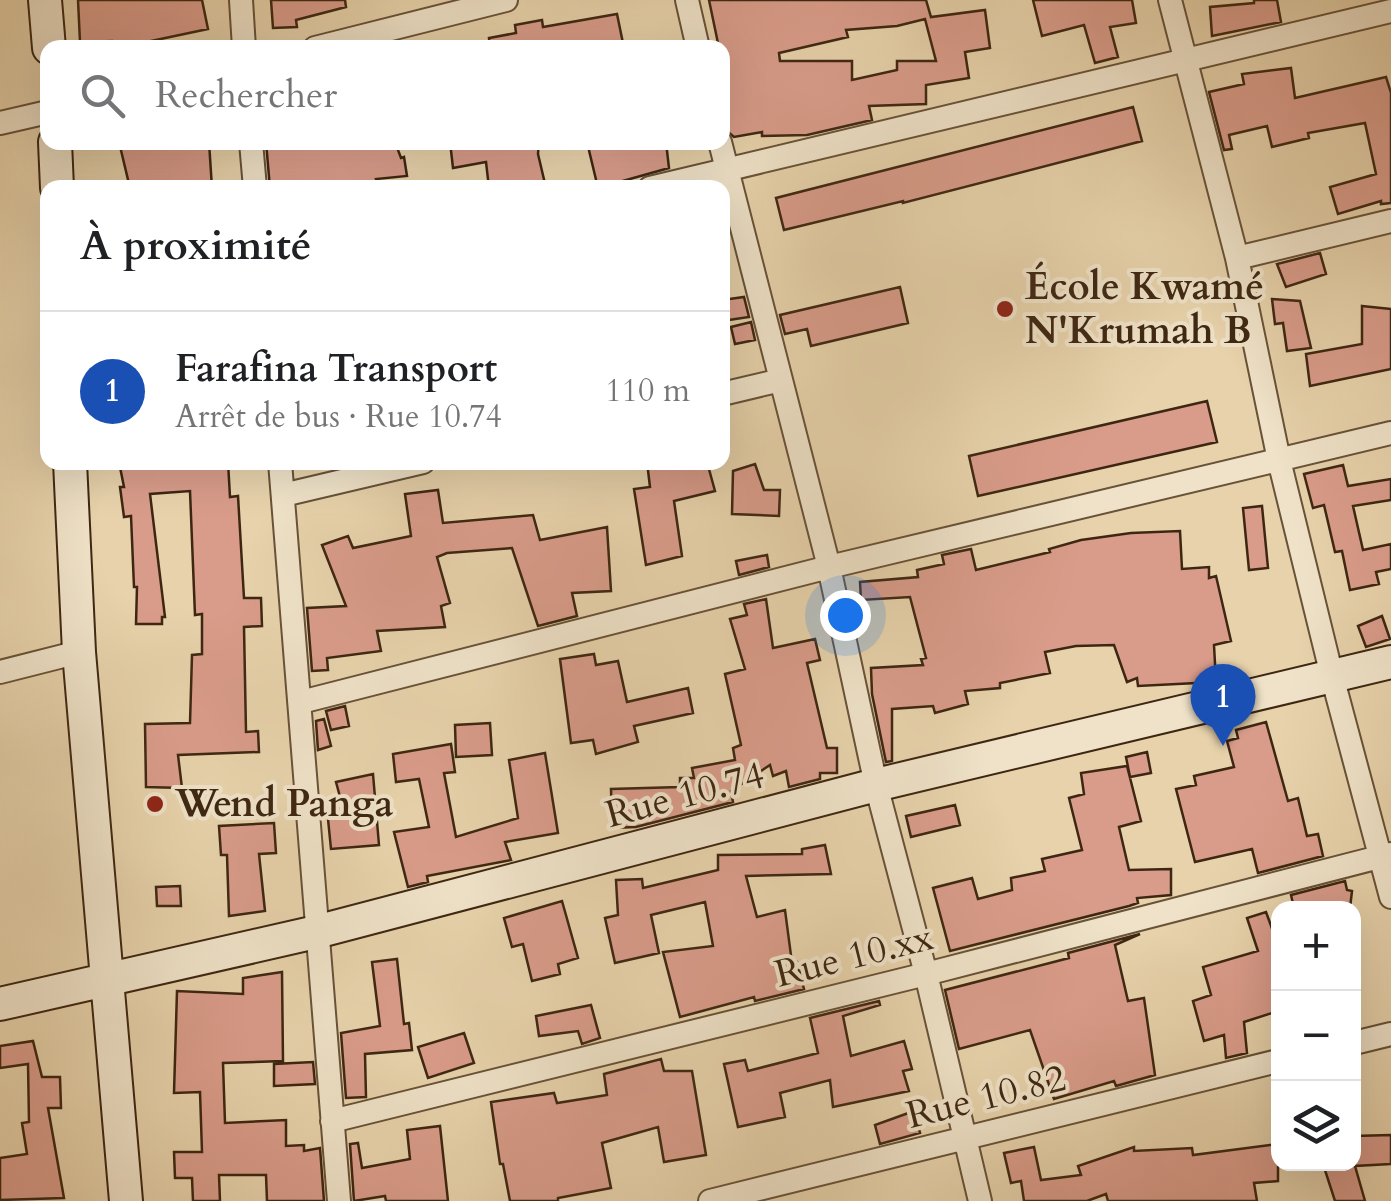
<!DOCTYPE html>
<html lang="fr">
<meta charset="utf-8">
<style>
:root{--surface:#fff;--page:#f2f2f2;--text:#202124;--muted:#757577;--line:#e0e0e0;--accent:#8f2418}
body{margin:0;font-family:Cardo,serif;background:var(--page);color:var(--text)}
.controls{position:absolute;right:30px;bottom:30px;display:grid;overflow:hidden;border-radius:20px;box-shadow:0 10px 40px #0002}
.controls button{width:90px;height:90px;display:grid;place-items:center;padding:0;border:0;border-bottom:2px solid var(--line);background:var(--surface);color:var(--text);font:50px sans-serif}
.you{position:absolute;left:845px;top:615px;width:35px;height:35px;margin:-25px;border:8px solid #fff;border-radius:50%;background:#1a73e8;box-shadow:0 0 0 15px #1a73e833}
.badge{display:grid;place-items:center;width:65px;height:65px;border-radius:50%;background:var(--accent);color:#fff;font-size:32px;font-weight:700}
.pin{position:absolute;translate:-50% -82px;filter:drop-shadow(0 2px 5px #0008)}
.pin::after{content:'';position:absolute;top:52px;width:35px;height:30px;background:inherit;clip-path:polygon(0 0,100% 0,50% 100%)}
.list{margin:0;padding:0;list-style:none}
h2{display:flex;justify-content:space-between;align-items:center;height:130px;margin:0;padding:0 40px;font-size:42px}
h2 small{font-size:32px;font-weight:400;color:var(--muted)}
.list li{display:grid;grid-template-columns:65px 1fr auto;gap:30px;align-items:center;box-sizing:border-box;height:160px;padding:0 40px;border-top:2px solid var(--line)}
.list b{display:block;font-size:38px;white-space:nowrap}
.list p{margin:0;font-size:32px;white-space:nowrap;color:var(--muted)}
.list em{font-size:32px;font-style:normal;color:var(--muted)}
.icon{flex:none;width:55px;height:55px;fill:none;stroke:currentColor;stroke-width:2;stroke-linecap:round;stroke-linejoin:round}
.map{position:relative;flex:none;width:1391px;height:1201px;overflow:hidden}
.search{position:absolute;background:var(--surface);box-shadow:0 10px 40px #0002;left:40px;top:40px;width:690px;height:110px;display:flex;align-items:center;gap:25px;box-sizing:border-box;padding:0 35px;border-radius:20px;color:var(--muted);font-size:38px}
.panel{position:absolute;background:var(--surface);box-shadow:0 10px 40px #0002;left:40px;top:180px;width:690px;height:290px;border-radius:20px}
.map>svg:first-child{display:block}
.building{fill:#d99c8a;stroke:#3e2712;stroke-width:2.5;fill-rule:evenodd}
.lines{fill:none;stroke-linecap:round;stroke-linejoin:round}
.street-casing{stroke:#685238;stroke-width:26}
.secondary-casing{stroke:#3e2712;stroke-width:36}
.street{stroke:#efe2c8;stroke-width:22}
.secondary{stroke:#efe2c8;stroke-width:32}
.poi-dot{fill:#8f2418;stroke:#efe2c8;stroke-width:4}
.labels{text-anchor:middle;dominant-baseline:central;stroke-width:8;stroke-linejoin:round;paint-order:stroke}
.poi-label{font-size:38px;font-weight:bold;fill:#3e2712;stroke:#efe2c8;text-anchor:start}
.street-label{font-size:38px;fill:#3e2712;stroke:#efe2c8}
</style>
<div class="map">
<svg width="1391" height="1201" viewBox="0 0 1391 1201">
<rect width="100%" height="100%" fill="#e7d2ab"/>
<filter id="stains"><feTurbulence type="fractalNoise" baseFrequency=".002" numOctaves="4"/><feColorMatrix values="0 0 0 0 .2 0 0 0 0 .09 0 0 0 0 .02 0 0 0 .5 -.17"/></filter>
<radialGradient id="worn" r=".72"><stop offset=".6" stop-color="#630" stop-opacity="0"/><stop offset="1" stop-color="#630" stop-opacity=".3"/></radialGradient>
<path class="building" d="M 78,0 L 202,0 L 208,29 L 118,48 L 114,48 L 112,41 L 80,42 Z
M 271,0 L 345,0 L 346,7 L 296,20 L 297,27 L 273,28 Z
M 709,0 L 926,0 L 931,17 L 985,10 L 990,48 L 965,52 L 969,78 L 926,85 L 926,104 L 869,106 L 872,120 L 807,135 L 762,136 L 762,132 L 734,137 L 722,127 L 722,48 L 719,48 ZM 925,19 L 936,61 L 897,61 L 897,70 L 852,80 L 852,61 L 780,61 L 779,53 L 848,37 L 846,30 L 897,26 Z
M 1033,0 L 1132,0 L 1136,23 L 1110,27 L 1118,57 L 1095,63 L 1084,25 L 1042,36 Z
M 1254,0 L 1277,0 L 1281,22 L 1212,36 L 1210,7 L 1254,3 Z
M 617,14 L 624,48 L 592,48 L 592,42 L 561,48 L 490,48 L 489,38 L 516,33 L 515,25 L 542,20 L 543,27 Z
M 1291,68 L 1295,98 L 1386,77 L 1391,93 L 1391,203 L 1381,204 L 1381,201 L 1338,214 L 1330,187 L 1376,174 L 1365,123 L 1308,133 L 1309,138 L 1272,147 L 1267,126 L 1229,135 L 1232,149 L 1224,150 L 1209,92 L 1244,84 L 1242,74 Z
M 1133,107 L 1142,141 L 903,203 L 903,201 L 784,230 L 776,198 Z
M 119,142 L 209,142 L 212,188 L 130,188 Z
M 266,142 L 395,142 L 401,158 L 404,157 L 407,176 L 376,179 L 378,188 L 270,188 Z
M 450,142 L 539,142 L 538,154 L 546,188 L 489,188 L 486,162 L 453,168 Z
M 587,142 L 666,142 L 669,168 L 598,188 Z
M 1320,253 L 1326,274 L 1286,287 L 1277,264 Z
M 900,287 L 908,323 L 811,346 L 807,329 L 785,334 L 780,315 Z
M 744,297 L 749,317 L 722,321 L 722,300 Z
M 1272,299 L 1300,301 L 1311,348 L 1287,351 L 1283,323 L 1275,324 Z
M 1362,306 L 1391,309 L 1391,369 L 1310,386 L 1306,354 L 1362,344 Z
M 751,322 L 755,340 L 735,344 L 731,327 Z
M 1207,401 L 1217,442 L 978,496 L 969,456 Z
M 119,462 L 147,462 L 148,468 L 189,466 L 189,462 L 228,462 L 230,497 L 238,496 L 244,598 L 261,598 L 262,626 L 244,627 L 246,732 L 258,731 L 259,752 L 178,755 L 182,788 L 146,787 L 145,724 L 190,723 L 192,655 L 202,654 L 202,614 L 195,615 L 190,491 L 150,494 L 165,617 L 162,617 L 162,624 L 136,624 L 137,587 L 134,587 L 131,516 L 124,517 L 120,487 L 124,487 Z
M 647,462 L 707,462 L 715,491 L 674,501 L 682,556 L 646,565 L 634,489 L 650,487 Z
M 755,464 L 764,490 L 780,490 L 779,516 L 732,514 L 733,471 Z
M 1343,465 L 1348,486 L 1391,479 L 1391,500 L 1353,506 L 1363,550 L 1391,544 L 1391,569 L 1376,572 L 1379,584 L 1350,590 L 1342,551 L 1335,552 L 1324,505 L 1313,508 L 1304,474 Z
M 438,490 L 443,523 L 533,515 L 540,540 L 607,527 L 611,591 L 572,593 L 577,616 L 538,626 L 512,548 L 447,553 L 437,557 L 450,603 L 441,606 L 445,627 L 377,631 L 381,651 L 327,658 L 328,670 L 312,671 L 307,608 L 346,606 L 322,545 L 348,536 L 353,548 L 411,536 L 405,494 Z
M 1262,506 L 1268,568 L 1249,570 L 1243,508 Z
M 1180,531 L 1182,569 L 1209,567 L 1209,578 L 1216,576 L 1231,641 L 1214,645 L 1216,682 L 1138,686 L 1137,678 L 1127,682 L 1114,645 L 1076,646 L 1045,652 L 1050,673 L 1000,683 L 1000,688 L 965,691 L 968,704 L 935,713 L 933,706 L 892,709 L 892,761 L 886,762 L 872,694 L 871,668 L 923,665 L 921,659 L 926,658 L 910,597 L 861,600 L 860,582 L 918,577 L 917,570 L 944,564 L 942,555 L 971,549 L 976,570 L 1050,552 L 1049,549 L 1081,540 L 1131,533 Z
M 767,555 L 769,567 L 739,575 L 736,561 Z
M 766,599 L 773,648 L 815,639 L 820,660 L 807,663 L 827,748 L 837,748 L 837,773 L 820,773 L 820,779 L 789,787 L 786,771 L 773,776 L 770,765 L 731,791 L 733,802 L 636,827 L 612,828 L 611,789 L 680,787 L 680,778 L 694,778 L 692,768 L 735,760 L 733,748 L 741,745 L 725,674 L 745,669 L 730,619 L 747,615 L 744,604 Z
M 1382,616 L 1390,639 L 1366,647 L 1358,626 Z
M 594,654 L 596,665 L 618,661 L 627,702 L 688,688 L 693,713 L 634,726 L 638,742 L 596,754 L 593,740 L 571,743 L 560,659 Z
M 345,706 L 349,726 L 331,730 L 326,711 Z
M 324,719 L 331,746 L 318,750 L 316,721 Z
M 1266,722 L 1288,801 L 1298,798 L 1307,836 L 1318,834 L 1323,856 L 1258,873 L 1252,849 L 1195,862 L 1176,789 L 1196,785 L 1194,776 L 1234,767 L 1227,741 L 1238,738 L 1236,730 Z
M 490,723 L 492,755 L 456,757 L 455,725 Z
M 451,744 L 455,772 L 444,773 L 456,837 L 518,818 L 509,760 L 545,753 L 558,833 L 505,842 L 511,860 L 427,876 L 428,882 L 408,887 L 394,832 L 429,827 L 419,779 L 396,782 L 393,754 Z
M 1147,752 L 1151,773 L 1130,777 L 1126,757 Z
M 1127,766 L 1141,821 L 1119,827 L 1129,870 L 1171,869 L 1171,895 L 1137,898 L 1138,903 L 1129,906 L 950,951 L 933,888 L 972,878 L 978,899 L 1012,890 L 1011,878 L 1045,871 L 1042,859 L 1082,850 L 1069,798 L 1084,794 L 1081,773 Z
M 373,774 L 379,845 L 331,849 L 327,809 L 343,808 L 336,782 Z
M 955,805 L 960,825 L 911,837 L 906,816 Z
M 274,823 L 276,853 L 259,854 L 265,911 L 229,916 L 227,855 L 221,855 L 219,826 Z
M 825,845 L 831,874 L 746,876 L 757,917 L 785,910 L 792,963 L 797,962 L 804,989 L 755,1001 L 754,997 L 680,1017 L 663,952 L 713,946 L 705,902 L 651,915 L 659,953 L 615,963 L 605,918 L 618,915 L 616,880 L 642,879 L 643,888 L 718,870 L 718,855 L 802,854 L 802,849 Z
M 1345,881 L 1347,890 L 1352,891 L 1350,908 L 1294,908 L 1291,895 Z
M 180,886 L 181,906 L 157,906 L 156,887 Z
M 562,901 L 578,958 L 558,964 L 560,974 L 532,981 L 523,944 L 512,947 L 504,918 Z
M 1266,912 L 1278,945 L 1278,1011 L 1244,1022 L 1247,1053 L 1226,1058 L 1224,1035 L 1204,1041 L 1193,1001 L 1211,995 L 1203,967 L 1258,951 L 1247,918 Z
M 1140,934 L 1115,945 L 1128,1001 L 1144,998 L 1155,1075 L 1116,1086 L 1114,1081 L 1054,1099 L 1030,1030 L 959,1049 L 945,990 L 1069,958 L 1068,953 Z
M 397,959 L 404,1024 L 409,1023 L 412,1050 L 365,1054 L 366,1097 L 346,1098 L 341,1033 L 380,1026 L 372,962 Z
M 282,972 L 283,1061 L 223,1063 L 225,1123 L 286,1120 L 286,1146 L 304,1145 L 304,1151 L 320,1148 L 324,1201 L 267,1201 L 266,1175 L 219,1175 L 220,1201 L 193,1201 L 192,1178 L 175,1178 L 174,1152 L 202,1152 L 200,1092 L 174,1093 L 177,991 L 243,994 L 243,978 Z
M 879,1001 L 880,1005 L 843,1016 L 851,1056 L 904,1041 L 912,1069 L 903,1071 L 909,1091 L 833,1107 L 830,1080 L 780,1093 L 785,1117 L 738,1127 L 724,1064 L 745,1060 L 748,1071 L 818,1053 L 810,1018 Z
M 591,1005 L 600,1038 L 582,1044 L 578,1031 L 539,1036 L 536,1016 Z
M 464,1033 L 474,1063 L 428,1078 L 418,1047 Z
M 33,1041 L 42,1077 L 60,1077 L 61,1108 L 48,1108 L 64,1198 L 0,1200 L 0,1158 L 27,1154 L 22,1123 L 29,1122 L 28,1064 L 0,1068 L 0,1046 Z
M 661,1059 L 664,1071 L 692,1071 L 706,1155 L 664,1162 L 658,1127 L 602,1143 L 611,1188 L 558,1198 L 558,1201 L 510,1201 L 503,1164 L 500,1164 L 491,1102 L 554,1093 L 557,1103 L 607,1095 L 604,1074 Z
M 313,1062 L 315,1084 L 274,1086 L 274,1064 Z
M 914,1111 L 920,1133 L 880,1144 L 875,1125 Z
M 440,1126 L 448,1201 L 386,1201 L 385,1196 L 354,1201 L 350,1144 L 358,1143 L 362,1168 L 410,1159 L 407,1130 Z
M 1391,1135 L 1391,1164 L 1355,1166 L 1365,1201 L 1335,1201 L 1323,1164 L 1354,1164 L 1354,1136 Z
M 1278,1144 L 1278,1181 L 1254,1183 L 1257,1201 L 1108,1201 L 1106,1194 L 1087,1201 L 1024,1201 L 1021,1181 L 1011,1183 L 1004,1153 L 1034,1147 L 1041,1180 L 1081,1175 L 1078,1166 L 1134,1147 L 1134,1151 L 1192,1148 L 1193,1155 Z"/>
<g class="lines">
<g class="street-casing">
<path id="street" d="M 241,0 L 244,48
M 687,0 L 698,48
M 1170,0 L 1237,258 L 1279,460 L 1332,676 L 1391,897
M 315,48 L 506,0
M 0,123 L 48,112
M 251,142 L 255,188
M 720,142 L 829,567 L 876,785 L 926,974 L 980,1201
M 650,188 L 1391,11
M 1237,258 L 1391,221
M 722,394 L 781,380
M 280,462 L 339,1201
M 283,495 L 423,462
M 0,672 L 79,652
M 301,702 L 829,567 L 1391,433
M 1354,1043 L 1391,1034
M 332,1121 L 926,974 L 1391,854
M 710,1201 L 1278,1061"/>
</g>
<g class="secondary-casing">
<path id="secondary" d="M 45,0 L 49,48
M 55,142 L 57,188
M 70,462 L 79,652 L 126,1201
M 0,1004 L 316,932 L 876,785 L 1391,662"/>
</g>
<use href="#street" class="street"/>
<use href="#secondary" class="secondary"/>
</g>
<g class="poi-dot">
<circle cx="1005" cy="309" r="10"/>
<circle cx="155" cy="804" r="10"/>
</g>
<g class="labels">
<g class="poi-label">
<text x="1025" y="287">École Kwamé<tspan x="1025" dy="44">N'Krumah B</tspan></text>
<text x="175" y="804">Wend Panga</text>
</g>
<g class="street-label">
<text transform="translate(685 795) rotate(-15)">Rue 10.74</text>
<text transform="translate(854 956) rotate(-14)">Rue 10.xx</text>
<text transform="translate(986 1097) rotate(-14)">Rue 10.82</text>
</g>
</g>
<rect width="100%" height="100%" filter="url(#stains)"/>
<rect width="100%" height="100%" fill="url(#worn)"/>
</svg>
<div class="controls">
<button>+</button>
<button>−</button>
<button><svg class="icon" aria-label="layers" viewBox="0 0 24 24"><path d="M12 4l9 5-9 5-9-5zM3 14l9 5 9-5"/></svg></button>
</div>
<div class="you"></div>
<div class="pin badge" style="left:1223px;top:746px;background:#1a4fb4">1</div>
<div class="search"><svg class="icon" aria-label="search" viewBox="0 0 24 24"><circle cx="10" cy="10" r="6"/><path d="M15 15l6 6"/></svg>Rechercher</div>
<section class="panel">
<h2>À proximité<small></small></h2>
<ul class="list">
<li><span class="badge" style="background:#1a4fb4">1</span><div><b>Farafina Transport</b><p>Arrêt de bus · Rue 10.74</p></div><em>110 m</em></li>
</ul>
</section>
</div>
